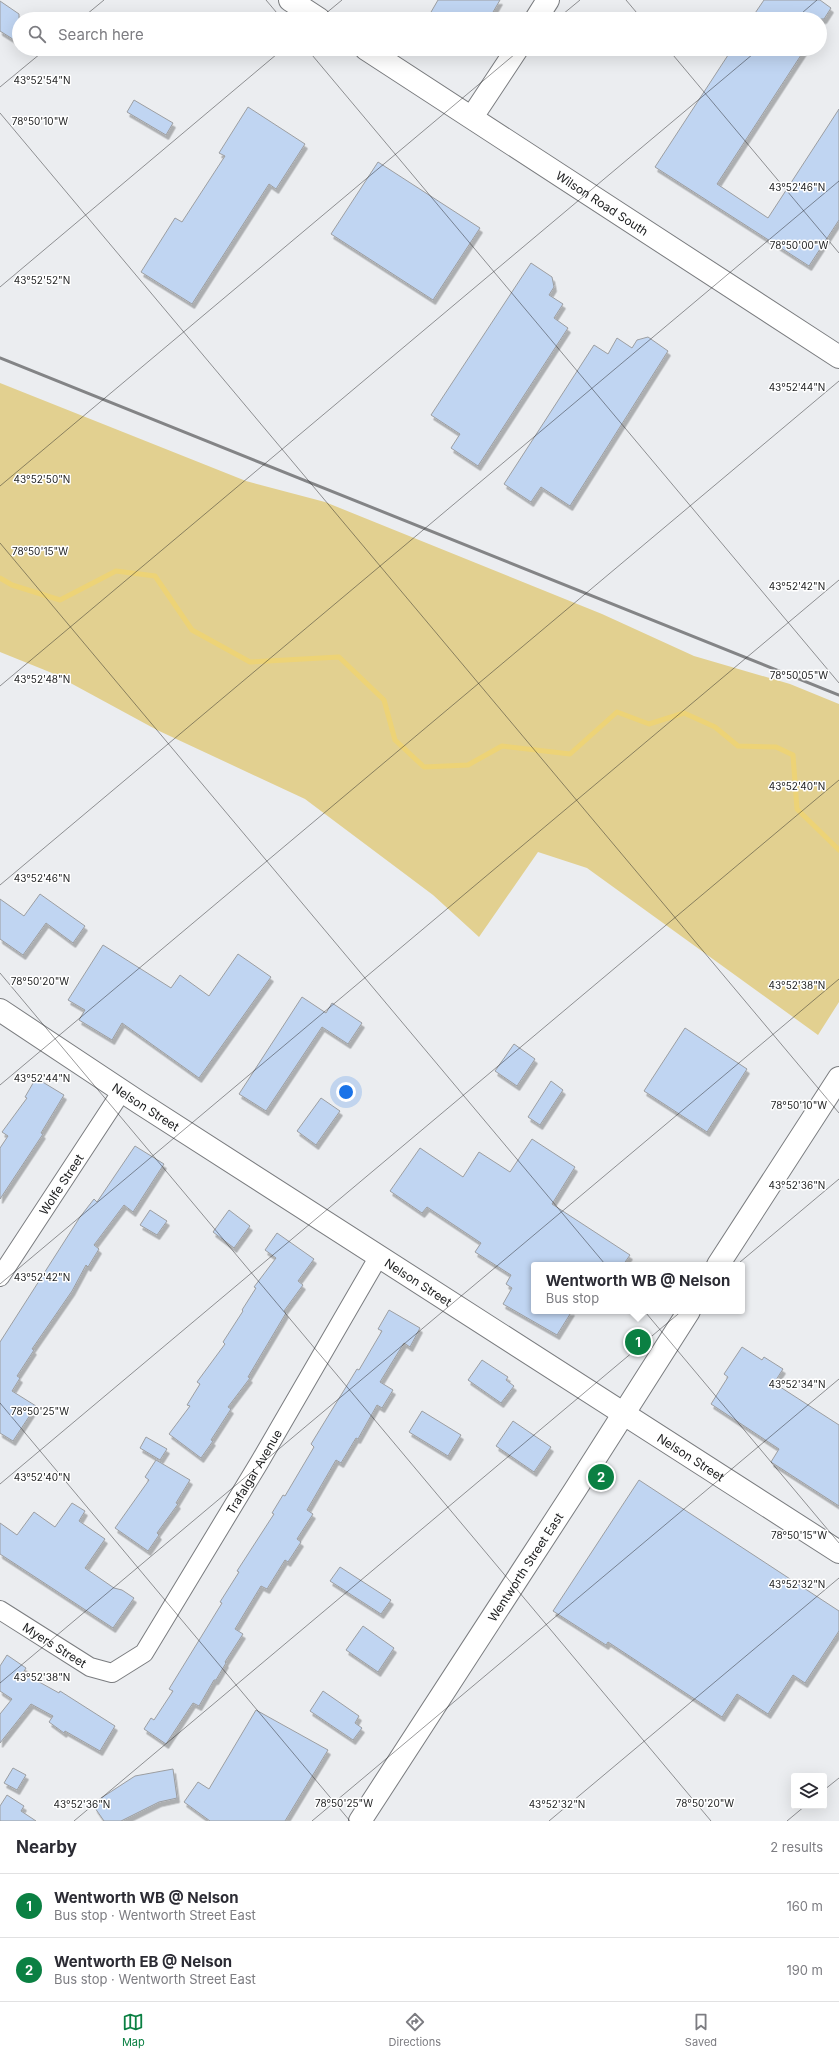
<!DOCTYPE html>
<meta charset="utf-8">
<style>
:root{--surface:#fff;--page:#f2f2f3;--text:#2b2b33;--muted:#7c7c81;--line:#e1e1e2;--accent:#0b8043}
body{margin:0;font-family:Inter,sans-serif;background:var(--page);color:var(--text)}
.controls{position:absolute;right:12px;bottom:12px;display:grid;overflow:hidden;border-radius:4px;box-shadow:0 4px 16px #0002}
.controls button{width:36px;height:36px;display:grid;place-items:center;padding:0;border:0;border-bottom:1px solid var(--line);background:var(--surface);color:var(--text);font:20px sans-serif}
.you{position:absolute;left:346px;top:1092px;width:14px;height:14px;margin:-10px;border:3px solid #fff;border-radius:50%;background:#1a73e8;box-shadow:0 0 0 6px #1a73e833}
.badge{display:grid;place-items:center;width:26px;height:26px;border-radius:50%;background:var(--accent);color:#fff;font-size:13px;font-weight:700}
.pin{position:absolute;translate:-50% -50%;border:2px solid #fff;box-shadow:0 1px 4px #0006}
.popup{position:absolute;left:531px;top:1262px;width:214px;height:52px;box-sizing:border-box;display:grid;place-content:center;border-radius:4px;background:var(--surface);filter:drop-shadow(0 1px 3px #0005);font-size:13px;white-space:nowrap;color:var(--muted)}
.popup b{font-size:15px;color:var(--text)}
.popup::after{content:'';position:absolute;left:50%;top:100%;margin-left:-8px;border:8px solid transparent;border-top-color:var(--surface)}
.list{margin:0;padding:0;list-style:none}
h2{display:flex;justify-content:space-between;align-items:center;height:52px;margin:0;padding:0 16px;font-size:17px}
h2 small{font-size:13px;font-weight:400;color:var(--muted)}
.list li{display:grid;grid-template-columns:26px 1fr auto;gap:12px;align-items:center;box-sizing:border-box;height:64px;padding:0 16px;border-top:1px solid var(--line)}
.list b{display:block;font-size:15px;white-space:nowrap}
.list p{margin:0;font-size:13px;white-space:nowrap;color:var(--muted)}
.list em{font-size:13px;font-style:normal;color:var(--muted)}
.icon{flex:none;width:22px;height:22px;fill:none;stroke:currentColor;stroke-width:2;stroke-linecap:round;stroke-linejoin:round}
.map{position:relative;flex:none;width:839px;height:1821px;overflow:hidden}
.search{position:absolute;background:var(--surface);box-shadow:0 4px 16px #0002;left:12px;right:12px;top:12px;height:44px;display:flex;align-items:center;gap:10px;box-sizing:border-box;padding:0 14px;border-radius:22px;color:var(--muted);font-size:15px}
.sheet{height:180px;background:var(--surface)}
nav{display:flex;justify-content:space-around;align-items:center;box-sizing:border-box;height:56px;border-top:1px solid var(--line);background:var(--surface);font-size:11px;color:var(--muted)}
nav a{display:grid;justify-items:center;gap:2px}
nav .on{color:var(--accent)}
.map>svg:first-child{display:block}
.green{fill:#e2d090}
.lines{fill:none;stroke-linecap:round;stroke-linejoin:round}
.stream{stroke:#edd376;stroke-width:5}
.building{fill:#c0d5f2;stroke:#9c9ea1;filter:url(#shadow)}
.minor-casing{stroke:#7a7c7f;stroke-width:20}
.tertiary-casing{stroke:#7a7c7f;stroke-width:24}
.secondary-casing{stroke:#7a7c7f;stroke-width:24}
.minor{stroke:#fff;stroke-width:18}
.tertiary{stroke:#fff;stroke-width:22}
.secondary{stroke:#fff;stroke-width:22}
.rail{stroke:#838486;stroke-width:3}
.ticks{fill:none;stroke:#1c1d1e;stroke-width:1;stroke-opacity:0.45}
.labels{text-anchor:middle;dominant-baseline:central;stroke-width:3;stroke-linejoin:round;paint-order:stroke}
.street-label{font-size:12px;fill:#1c1d1e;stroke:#fff}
.ticks-label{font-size:10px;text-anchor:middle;fill:#1c1d1e;stroke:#fff;stroke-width:3;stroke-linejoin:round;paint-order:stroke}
</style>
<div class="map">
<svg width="839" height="1821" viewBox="0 0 839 1821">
<defs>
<filter id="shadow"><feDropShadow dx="2.5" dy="4.5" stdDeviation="0" flood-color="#0004"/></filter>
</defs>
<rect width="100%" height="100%" fill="#ebedf0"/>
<path class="green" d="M 0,383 L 246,481 L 325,502 L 602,614 L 694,656 L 790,684 L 839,704 L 839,1002 L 818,1035 L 587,868 L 538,852 L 479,937 L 433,895 L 305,799 L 157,730 L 52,673 L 0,652 Z"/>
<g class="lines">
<path class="stream" d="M 0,578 L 12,585 L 60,600 L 116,571 L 155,576 L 192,630 L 250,662 L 339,657 L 384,700 L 395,740 L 424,767 L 468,765 L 502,746 L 570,754 L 617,712 L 649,724 L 684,713 L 715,727 L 738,746 L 776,747 L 793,755 L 797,809 L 839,850"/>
</g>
<path class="building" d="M 438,0 L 500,0 L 489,19 L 427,19 Z
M 764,0 L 820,0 L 831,8 L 824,19 L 751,19 Z
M 0,1 L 19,14 L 19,43 L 0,31 Z
M 732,49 L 805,49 L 717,184 L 768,218 L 839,109 L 839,220 L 809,266 L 655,167 Z
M 134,100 L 173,123 L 166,135 L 127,112 Z
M 248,107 L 305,144 L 276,189 L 269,184 L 192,304 L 141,272 L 175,218 L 182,222 L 225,156 L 219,153 Z
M 378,162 L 480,228 L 433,300 L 331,234 Z
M 531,263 L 552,277 L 554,287 L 549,295 L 563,304 L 554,318 L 568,328 L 478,466 L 451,448 L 460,434 L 431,415 Z
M 648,337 L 668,351 L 570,506 L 541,487 L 531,502 L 504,484 L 594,345 L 608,354 L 617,338 L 632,348 L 637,340 Z
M 40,894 L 85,926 L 73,943 L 46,923 L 23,955 L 0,939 L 0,899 L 24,916 Z
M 103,945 L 171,988 L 180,975 L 209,996 L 238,954 L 271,977 L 199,1078 L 122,1023 L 112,1040 L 79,1020 L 85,1010 L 68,1000 Z
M 302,997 L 326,1013 L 332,1003 L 362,1023 L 348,1044 L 322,1027 L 266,1111 L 239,1094 Z
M 685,1028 L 747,1069 L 707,1132 L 644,1091 Z
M 514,1044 L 535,1059 L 517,1086 L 495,1071 Z
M 36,1078 L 64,1095 L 41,1133 L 43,1134 L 0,1199 L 0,1148 L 8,1136 L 2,1132 L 27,1098 L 25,1097 Z
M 551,1081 L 563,1090 L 540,1125 L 528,1117 Z
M 321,1098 L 340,1111 L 316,1145 L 297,1131 Z
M 532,1139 L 575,1167 L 552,1204 L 630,1255 L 623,1265 L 534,1265 L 534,1311 L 572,1311 L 557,1335 L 503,1304 L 512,1288 L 506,1284 L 511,1275 L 475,1252 L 481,1243 L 427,1207 L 422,1213 L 390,1191 L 420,1148 L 463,1177 L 479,1152 L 510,1172 Z
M 135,1146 L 164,1164 L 133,1212 L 124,1205 L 94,1245 L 99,1249 L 88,1267 L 86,1265 L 72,1291 L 32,1349 L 34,1350 L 17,1376 L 20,1378 L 12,1391 L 36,1406 L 13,1441 L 0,1433 L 0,1342 L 80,1217 L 94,1199 L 97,1202 Z
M 150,1210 L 167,1221 L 157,1235 L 140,1225 Z
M 229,1210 L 250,1226 L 234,1248 L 213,1232 Z
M 277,1233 L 314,1259 L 298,1281 L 303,1285 L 284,1311 L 286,1313 L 248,1377 L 250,1378 L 228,1407 L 231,1409 L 211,1440 L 213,1441 L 201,1458 L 169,1434 L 190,1406 L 187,1405 L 200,1384 L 197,1382 L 225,1344 L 223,1342 L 243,1311 L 242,1310 L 256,1288 L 254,1287 L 276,1258 L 265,1250 Z
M 389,1310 L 420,1328 L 410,1347 L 404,1343 L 380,1382 L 393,1390 L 382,1408 L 377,1405 L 358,1439 L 356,1438 L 341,1463 L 336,1460 L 307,1510 L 313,1514 L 297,1539 L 301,1542 L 288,1562 L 285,1560 L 267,1589 L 261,1586 L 235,1629 L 243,1634 L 225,1662 L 226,1663 L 216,1680 L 214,1680 L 199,1706 L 193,1703 L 166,1744 L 144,1729 L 151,1718 L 154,1720 L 173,1691 L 169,1689 L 222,1603 L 220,1602 L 239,1572 L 237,1571 L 274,1514 L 272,1513 L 283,1495 L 285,1496 L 314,1447 L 311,1444 L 357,1369 L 359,1370 L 382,1331 L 378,1329 Z
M 742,1347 L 762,1360 L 764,1357 L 783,1369 L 774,1383 L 839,1425 L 839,1506 L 771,1462 L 779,1449 L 711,1404 L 728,1377 L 724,1374 Z
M 482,1360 L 508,1377 L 506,1380 L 514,1386 L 501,1403 L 468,1380 Z
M 422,1411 L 461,1435 L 448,1456 L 409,1432 Z
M 513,1421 L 551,1447 L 534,1472 L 496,1446 Z
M 146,1437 L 167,1449 L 160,1460 L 140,1448 Z
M 156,1460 L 190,1480 L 176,1503 L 178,1504 L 157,1533 L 159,1535 L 148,1551 L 115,1528 L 149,1480 L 145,1477 Z
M 639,1480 L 839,1611 L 839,1631 L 805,1683 L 793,1675 L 768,1714 L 737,1694 L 722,1717 L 608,1642 L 606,1645 L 553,1611 Z
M 72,1503 L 85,1511 L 79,1521 L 105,1539 L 85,1568 L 114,1588 L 122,1590 L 134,1598 L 113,1628 L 0,1554 L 0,1523 L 17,1535 L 34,1512 L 55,1527 Z
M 340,1567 L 391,1600 L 381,1614 L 330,1581 Z
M 363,1626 L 394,1648 L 378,1672 L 346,1650 Z
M 7,1655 L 26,1668 L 23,1673 L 59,1693 L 60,1691 L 115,1726 L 100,1751 L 65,1731 L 64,1733 L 49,1722 L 53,1716 L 31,1704 L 0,1743 L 0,1714 L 12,1699 L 0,1691 L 0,1666 Z
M 323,1691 L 359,1716 L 355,1723 L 362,1728 L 353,1740 L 310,1711 Z
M 256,1710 L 328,1750 L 285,1821 L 210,1821 L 184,1802 L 198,1782 L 209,1789 Z
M 13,1768 L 26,1775 L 17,1790 L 4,1783 Z
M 173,1769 L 177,1798 L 159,1802 L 121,1821 L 104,1821 L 95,1808 L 95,1802 L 135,1776 Z
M 7,1795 L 24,1806 L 21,1811 L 36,1821 L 0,1821 L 0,1806 Z"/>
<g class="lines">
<g class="minor-casing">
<g id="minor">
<path id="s1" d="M 0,1277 L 122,1091"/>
<path id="s2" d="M 0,1610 L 90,1667 L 112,1673 L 144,1653 L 259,1463 L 379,1256"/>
</g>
</g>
<g class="tertiary-casing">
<g id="tertiary">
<path d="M 290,0 L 319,19"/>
<path d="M 536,19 L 548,0"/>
<path id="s3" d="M 366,49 L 839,357"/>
<path d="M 472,117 L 517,49"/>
<path id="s4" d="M 0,1010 L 140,1103 L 839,1552"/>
</g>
</g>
<g class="secondary-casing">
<g id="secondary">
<path d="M 718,1265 L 839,1078"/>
<path id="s5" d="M 360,1821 L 575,1490 L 689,1311"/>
</g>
</g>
<use href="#minor" class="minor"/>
<use href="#tertiary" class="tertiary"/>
<use href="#secondary" class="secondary"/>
<path class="rail" d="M 0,358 L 839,695"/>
</g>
<path class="ticks" d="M 266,0 L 282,19M 626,0 L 642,19M 81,19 L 104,0M 319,19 L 342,0M 557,19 L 580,0M 795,19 L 817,0M 307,49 L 839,683M 668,49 L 839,253M 0,87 L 46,49M 0,113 L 839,1113M 0,287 L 283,49M 0,486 L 521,49M 0,543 L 839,1543M 0,686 L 759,49M 0,885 L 839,181M 0,973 L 711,1821M 0,1085 L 839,381M 0,1284 L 839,580M 0,1403 L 350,1821M 0,1484 L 839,780M 0,1683 L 839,979M 824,1790 L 839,1778M 74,1821 L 839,1179M 312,1821 L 839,1379M 549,1821 L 839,1578M 787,1821 L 805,1806"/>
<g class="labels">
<g class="street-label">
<text stroke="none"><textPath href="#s3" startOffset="282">Wilson Road South</textPath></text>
<text stroke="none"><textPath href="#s4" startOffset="175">Nelson Street</textPath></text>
<text stroke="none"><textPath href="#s1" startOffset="111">Wolfe Street</textPath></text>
<text stroke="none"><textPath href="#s4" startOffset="499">Nelson Street</textPath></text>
<text stroke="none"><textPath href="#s4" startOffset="823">Nelson Street</textPath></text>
<text stroke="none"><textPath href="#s2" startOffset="379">Trafalgar Avenue</textPath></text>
<text stroke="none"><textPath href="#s5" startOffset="303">Wentworth Street East</textPath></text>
<text stroke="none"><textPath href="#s2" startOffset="65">Myers Street</textPath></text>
</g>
</g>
<g class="ticks-label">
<text x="42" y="84">43°52'54"N</text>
<text x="40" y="125">78°50'10"W</text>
<text x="797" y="191">43°52'46"N</text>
<text x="799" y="249">78°50'00"W</text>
<text x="42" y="284">43°52'52"N</text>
<text x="797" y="391">43°52'44"N</text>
<text x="42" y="483">43°52'50"N</text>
<text x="40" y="555">78°50'15"W</text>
<text x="797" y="590">43°52'42"N</text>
<text x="799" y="679">78°50'05"W</text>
<text x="42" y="683">43°52'48"N</text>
<text x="797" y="790">43°52'40"N</text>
<text x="42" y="882">43°52'46"N</text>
<text x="40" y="985">78°50'20"W</text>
<text x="797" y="989">43°52'38"N</text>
<text x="42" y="1082">43°52'44"N</text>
<text x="799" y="1109">78°50'10"W</text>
<text x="797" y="1189">43°52'36"N</text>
<text x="42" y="1281">43°52'42"N</text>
<text x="797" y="1388">43°52'34"N</text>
<text x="40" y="1415">78°50'25"W</text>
<text x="42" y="1481">43°52'40"N</text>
<text x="799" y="1539">78°50'15"W</text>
<text x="797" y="1588">43°52'32"N</text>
<text x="42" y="1681">43°52'38"N</text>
<text x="344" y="1807">78°50'25"W</text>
<text x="705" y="1807">78°50'20"W</text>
<text x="82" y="1808">43°52'36"N</text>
<text x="557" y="1808">43°52'32"N</text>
</g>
</svg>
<div class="controls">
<button><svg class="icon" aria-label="layers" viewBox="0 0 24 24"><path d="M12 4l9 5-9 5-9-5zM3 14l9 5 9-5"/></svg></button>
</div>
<div class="you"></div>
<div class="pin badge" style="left:638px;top:1342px">1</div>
<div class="popup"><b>Wentworth WB @ Nelson</b>Bus stop</div>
<div class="pin badge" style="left:601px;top:1477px">2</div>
<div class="search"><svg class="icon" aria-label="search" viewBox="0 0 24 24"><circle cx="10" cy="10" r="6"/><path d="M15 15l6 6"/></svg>Search here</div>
</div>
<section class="sheet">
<h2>Nearby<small>2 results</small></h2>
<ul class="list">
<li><span class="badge">1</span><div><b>Wentworth WB @ Nelson</b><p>Bus stop · Wentworth Street East</p></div><em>160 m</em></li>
<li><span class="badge">2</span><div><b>Wentworth EB @ Nelson</b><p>Bus stop · Wentworth Street East</p></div><em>190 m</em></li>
</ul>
</section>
<nav>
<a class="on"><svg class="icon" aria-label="map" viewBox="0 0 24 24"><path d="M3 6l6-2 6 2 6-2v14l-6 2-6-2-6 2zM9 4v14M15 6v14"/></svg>Map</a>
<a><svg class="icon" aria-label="directions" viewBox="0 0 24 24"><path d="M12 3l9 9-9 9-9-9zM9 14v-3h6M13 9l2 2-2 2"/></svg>Directions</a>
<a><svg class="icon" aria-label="saved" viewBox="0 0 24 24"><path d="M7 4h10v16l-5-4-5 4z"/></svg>Saved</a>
</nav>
